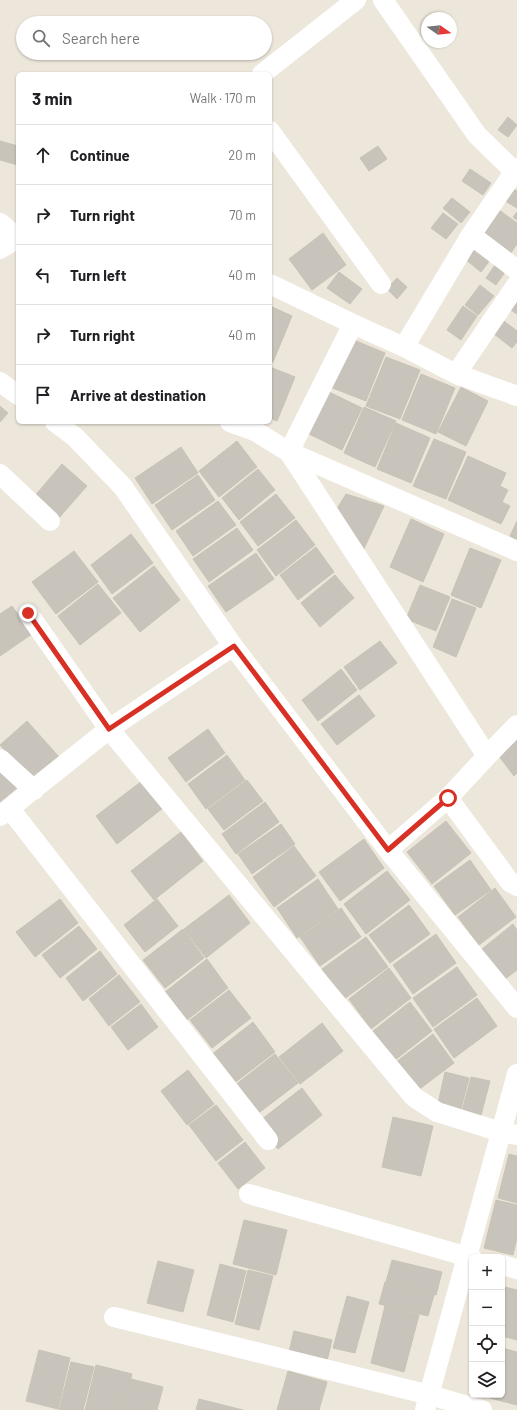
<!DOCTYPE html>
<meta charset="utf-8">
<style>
:root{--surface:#fff;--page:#f2f2f2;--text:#202124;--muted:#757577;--line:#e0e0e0}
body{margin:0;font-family:Barlow,sans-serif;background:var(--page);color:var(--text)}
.controls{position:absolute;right:12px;bottom:12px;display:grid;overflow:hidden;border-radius:6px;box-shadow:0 1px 3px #0004}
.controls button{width:36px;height:36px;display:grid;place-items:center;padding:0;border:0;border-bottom:1px solid var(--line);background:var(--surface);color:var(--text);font:20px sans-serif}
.compass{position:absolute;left:421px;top:12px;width:36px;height:36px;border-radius:50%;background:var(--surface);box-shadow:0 1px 3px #0004;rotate:104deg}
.stop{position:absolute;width:12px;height:12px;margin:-9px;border:3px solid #d93025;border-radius:50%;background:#fff}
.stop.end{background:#d93025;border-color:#fff;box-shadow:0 1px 4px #0008}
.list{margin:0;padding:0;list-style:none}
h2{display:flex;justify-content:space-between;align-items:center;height:52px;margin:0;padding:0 16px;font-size:17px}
h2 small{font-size:13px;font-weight:400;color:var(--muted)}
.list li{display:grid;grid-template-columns:26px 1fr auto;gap:12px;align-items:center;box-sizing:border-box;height:60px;padding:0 16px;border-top:1px solid var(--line)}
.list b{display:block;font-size:15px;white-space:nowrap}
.list em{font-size:13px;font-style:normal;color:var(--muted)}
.icon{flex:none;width:22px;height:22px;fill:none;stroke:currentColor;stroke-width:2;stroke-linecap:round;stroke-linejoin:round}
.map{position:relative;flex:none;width:517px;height:1410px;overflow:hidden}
.search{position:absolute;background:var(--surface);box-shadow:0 1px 3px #0004;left:16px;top:16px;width:256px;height:44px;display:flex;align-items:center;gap:10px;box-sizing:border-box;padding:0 14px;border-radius:22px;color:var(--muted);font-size:15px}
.panel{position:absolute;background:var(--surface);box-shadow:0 1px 3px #0004;left:16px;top:72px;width:256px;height:352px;border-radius:6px}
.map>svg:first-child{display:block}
.building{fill:#c8c4bb;stroke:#c8c3b5}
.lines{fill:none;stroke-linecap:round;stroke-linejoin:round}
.minor{stroke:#fff;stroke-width:20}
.route{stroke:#d93025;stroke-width:5}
</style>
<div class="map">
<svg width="517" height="1410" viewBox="0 0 517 1410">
<rect width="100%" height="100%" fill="#ede7db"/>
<path class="building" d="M 508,117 L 517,125 L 508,137 L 498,130 Z
M 0,141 L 18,146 L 18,165 L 0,160 Z
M 378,146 L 387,159 L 369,171 L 360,158 Z
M 470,169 L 491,183 L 483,195 L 462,181 Z
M 514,189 L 517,191 L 517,208 L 505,201 Z
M 452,198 L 470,212 L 461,223 L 443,208 Z
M 499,210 L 517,223 L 517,244 L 510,254 L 482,234 Z
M 517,212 L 517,220 L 513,217 Z
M 443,213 L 458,224 L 446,239 L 431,228 Z
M 323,233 L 346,265 L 312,290 L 289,259 Z
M 473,248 L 490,260 L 481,272 L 465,259 Z
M 495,265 L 505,272 L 496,285 L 486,278 Z
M 339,272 L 362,289 L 350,304 L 327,288 Z
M 397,278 L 407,287 L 397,299 L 387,289 Z
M 480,285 L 494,296 L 478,315 L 465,305 Z
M 517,294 L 517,314 L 508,308 Z
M 270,306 L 292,316 L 273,362 L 270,361 Z
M 463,306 L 477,316 L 461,340 L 447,330 Z
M 500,318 L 517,331 L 517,342 L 512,348 L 489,330 Z
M 349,338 L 385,353 L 366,401 L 330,387 Z
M 386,357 L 420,370 L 400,419 L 366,406 Z
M 270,367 L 295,377 L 277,421 L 270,418 Z
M 421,374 L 455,388 L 436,434 L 402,420 Z
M 461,387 L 488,401 L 466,446 L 438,432 Z
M 329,392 L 362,408 L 342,450 L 309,434 Z
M 0,406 L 8,413 L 0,422 Z
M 364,407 L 396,421 L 375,467 L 344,453 Z
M 396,423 L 430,438 L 411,483 L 377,469 Z
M 434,439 L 466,452 L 446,499 L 413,486 Z
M 237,441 L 257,467 L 219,497 L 199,471 Z
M 181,447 L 198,473 L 152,504 L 135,478 Z
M 468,456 L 506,473 L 500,486 L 508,490 L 502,502 L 510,506 L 501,524 L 448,500 Z
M 62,464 L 87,486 L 58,519 L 33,498 Z
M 258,469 L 275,490 L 239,520 L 222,498 Z
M 198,475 L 215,500 L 172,530 L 155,505 Z
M 276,494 L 295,518 L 258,546 L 240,522 Z
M 346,494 L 384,506 L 361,555 L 332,517 Z
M 218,501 L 236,525 L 193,556 L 176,531 Z
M 411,519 L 444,534 L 423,582 L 390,567 Z
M 296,520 L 315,545 L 276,576 L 257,550 Z
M 517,521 L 517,540 L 510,536 Z
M 237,528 L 253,550 L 209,582 L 193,559 Z
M 131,534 L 153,563 L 112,594 L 91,565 Z
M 316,547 L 334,572 L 298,600 L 280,575 Z
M 470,548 L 501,560 L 481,608 L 451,595 Z
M 74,551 L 98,582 L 56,614 L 32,582 Z
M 256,553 L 274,579 L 226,612 L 208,586 Z
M 154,566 L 180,600 L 140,632 L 113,598 Z
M 335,575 L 354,598 L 320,627 L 301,603 Z
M 98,584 L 121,613 L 80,645 L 58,616 Z
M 420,585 L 450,597 L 436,631 L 406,619 Z
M 452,599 L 476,608 L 456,657 L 433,647 Z
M 12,606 L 32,634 L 0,656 L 0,614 Z
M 380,641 L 397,663 L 360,690 L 344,667 Z
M 341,669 L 357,690 L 318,721 L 302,700 Z
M 359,695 L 375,716 L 337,745 L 321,724 Z
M 27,721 L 59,757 L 32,781 L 0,745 Z
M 208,729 L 225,753 L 186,782 L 168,758 Z
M 517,734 L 517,773 L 514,776 L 495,751 Z
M 227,755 L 245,780 L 206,809 L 188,784 Z
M 0,765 L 18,787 L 0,802 Z
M 247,780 L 263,801 L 224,830 L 208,809 Z
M 142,781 L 163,808 L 117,844 L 96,816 Z
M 265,802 L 279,822 L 236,854 L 222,834 Z
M 446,821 L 471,853 L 432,884 L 407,852 Z
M 281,824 L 295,844 L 252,874 L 238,854 Z
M 181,832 L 203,861 L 154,900 L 131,871 Z
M 364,839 L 384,868 L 340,901 L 319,872 Z
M 294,846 L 316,876 L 274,907 L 253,877 Z
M 470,860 L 491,890 L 455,915 L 434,886 Z
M 387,871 L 410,900 L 366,934 L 344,904 Z
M 318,879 L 338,909 L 297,938 L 277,908 Z
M 495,888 L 516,917 L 479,945 L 458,917 Z
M 229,895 L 250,923 L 206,958 L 184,929 Z
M 60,899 L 78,923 L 35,957 L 16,932 Z
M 157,899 L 178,926 L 145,952 L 124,925 Z
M 409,905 L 430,934 L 390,963 L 369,935 Z
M 341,908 L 361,937 L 320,966 L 300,937 Z
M 513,924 L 517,930 L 517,970 L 505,979 L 482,949 Z
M 79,926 L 97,949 L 60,978 L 42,955 Z
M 183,929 L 204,958 L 165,988 L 143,960 Z
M 436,934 L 456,963 L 413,994 L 393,965 Z
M 366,937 L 388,967 L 344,999 L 322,969 Z
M 100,951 L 117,974 L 83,1001 L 66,978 Z
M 207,959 L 228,988 L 187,1020 L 165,992 Z
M 457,967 L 477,995 L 433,1027 L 413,998 Z
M 389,968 L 411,998 L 371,1029 L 349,999 Z
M 119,975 L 140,1002 L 109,1026 L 89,999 Z
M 229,990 L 251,1018 L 212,1048 L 190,1020 Z
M 477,998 L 497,1026 L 454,1058 L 434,1029 Z
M 410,1002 L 432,1031 L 395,1060 L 373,1031 Z
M 141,1004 L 158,1027 L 128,1050 L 111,1027 Z
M 253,1022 L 275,1052 L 233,1084 L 211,1055 Z
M 322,1023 L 343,1051 L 300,1084 L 279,1057 Z
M 433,1034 L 454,1063 L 413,1094 L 392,1065 Z
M 275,1054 L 298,1083 L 256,1115 L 234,1086 Z
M 188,1070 L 214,1104 L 187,1125 L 161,1091 Z
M 445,1072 L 469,1078 L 460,1113 L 437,1108 Z
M 471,1077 L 490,1081 L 480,1119 L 461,1115 Z
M 302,1088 L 322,1115 L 278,1149 L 257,1123 Z
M 216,1105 L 243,1140 L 216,1161 L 189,1125 Z
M 393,1117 L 433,1126 L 421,1176 L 382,1167 Z
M 245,1142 L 265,1168 L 238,1189 L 218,1163 Z
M 509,1154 L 517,1156 L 517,1203 L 498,1198 Z
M 496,1200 L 517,1205 L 517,1238 L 513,1255 L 484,1248 Z
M 244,1220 L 287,1230 L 276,1275 L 233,1264 Z
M 392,1260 L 442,1272 L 436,1295 L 386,1282 Z
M 158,1261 L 194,1270 L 183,1312 L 147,1303 Z
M 220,1264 L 246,1271 L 233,1322 L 207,1315 Z
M 248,1270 L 273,1276 L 259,1330 L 235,1324 Z
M 385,1282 L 434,1295 L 428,1316 L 379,1304 Z
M 505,1287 L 517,1290 L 517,1340 L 502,1336 L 502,1298 Z
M 347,1296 L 369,1302 L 355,1353 L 333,1348 Z
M 385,1306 L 419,1315 L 404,1372 L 371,1363 Z
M 294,1331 L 332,1340 L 327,1361 L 289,1352 Z
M 502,1348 L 517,1352 L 517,1405 L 490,1398 L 490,1395 L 502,1395 Z
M 39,1350 L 70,1358 L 58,1409 L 26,1401 Z
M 71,1362 L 94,1367 L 83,1410 L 59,1410 Z
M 96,1365 L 132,1374 L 123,1410 L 85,1410 Z
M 288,1371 L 327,1382 L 319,1410 L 277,1410 Z
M 131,1379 L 163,1387 L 157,1410 L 124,1410 Z
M 199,1399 L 243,1410 L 196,1410 Z"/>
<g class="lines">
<path class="minor" d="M 383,0 L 477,135 L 517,174
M 262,74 L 356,0
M 270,131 L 381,284
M 0,223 L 18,238
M 471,235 L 517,270
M 0,249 L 18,238
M 270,284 L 353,324 L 404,347 L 456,374 L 517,396
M 353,324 L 289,452 L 487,756 L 448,798 L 388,850
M 404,347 L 471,235 L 517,168
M 456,374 L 517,284
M 0,382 L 18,395
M 55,422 L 75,437 L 123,487 L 233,646 L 388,850 L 517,1008
M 230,422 L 255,431 L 289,452 L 517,551
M 0,474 L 50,521
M 28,613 L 109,729 L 414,1097 L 437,1112 L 501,1132 L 517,1135
M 487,756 L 517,725
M 0,759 L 34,790
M 448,798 L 510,882 L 517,886
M 10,809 L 268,1140
M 0,816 L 109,729 L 233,646
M 249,1194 L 472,1258
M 502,1265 L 517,1269
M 114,1317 L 430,1395 L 482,1410
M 425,1410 L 517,1074"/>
</g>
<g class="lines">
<path class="route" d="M 28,613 L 109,729 L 234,646 L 388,850 L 448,798"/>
</g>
</svg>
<div class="controls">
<button>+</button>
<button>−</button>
<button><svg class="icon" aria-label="locate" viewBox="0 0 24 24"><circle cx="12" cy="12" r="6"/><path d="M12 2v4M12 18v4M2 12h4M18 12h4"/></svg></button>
<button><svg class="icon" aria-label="layers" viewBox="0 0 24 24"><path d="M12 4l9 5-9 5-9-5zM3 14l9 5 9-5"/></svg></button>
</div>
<svg class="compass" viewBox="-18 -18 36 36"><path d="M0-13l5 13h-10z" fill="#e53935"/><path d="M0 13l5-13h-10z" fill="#757577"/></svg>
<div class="stop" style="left:448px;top:798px"></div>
<div class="stop end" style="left:28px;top:613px"></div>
<div class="search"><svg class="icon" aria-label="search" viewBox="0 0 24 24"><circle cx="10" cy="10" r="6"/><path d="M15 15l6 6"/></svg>Search here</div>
<section class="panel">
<h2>3 min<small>Walk · 170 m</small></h2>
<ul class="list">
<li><svg class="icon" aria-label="ahead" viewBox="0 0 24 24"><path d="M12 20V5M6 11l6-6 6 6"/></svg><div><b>Continue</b></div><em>20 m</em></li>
<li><svg class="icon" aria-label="right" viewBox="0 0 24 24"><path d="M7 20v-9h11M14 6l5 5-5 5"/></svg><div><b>Turn right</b></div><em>70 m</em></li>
<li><svg class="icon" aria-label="left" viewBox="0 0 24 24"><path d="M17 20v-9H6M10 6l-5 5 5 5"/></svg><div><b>Turn left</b></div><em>40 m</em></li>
<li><svg class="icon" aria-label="right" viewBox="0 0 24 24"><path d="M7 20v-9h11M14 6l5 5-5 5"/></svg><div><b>Turn right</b></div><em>40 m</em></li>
<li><svg class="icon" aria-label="arrive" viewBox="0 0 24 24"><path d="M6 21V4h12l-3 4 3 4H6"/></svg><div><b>Arrive at destination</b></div></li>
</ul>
</section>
</div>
